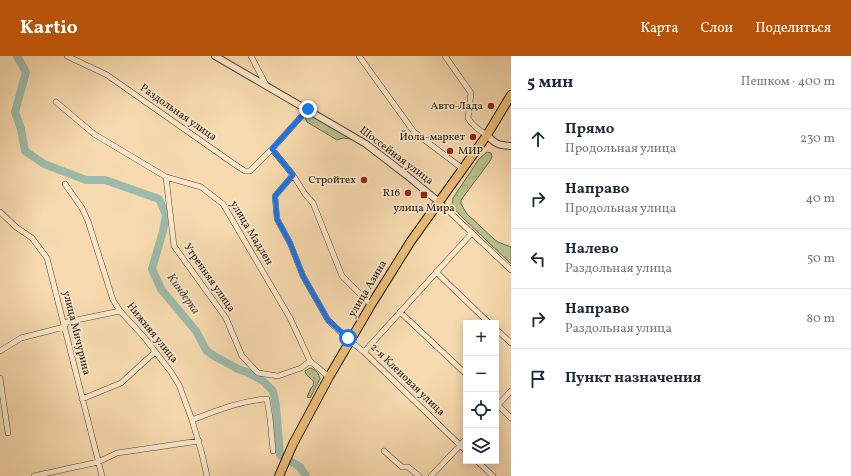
<!DOCTYPE html>
<html lang="ru">
<meta charset="utf-8">
<style>
:root{--surface:#fff;--page:#f2f2f3;--text:#1f2937;--muted:#747a83;--line:#e0e1e3;--accent:#b45309}
body{margin:0;font-family:Vollkorn,serif;background:var(--page);color:var(--text)}
.controls{position:absolute;right:12px;bottom:12px;display:grid;overflow:hidden;border-radius:0px;box-shadow:0 2px 10px #0003}
.controls button{width:36px;height:36px;display:grid;place-items:center;padding:0;border:0;border-bottom:1px solid var(--line);background:var(--surface);color:var(--text);font:20px sans-serif}
.stop{position:absolute;width:12px;height:12px;margin:-9px;border:3px solid #1a73e8;border-radius:50%;background:#fff}
.stop.end{background:#1a73e8;border-color:#fff;box-shadow:0 1px 4px #0008}
.list{margin:0;padding:0;list-style:none}
h2{display:flex;justify-content:space-between;align-items:center;height:52px;margin:0;padding:0 16px;font-size:17px}
h2 small{font-size:13px;font-weight:400;color:var(--muted)}
.list li{display:grid;grid-template-columns:26px 1fr auto;gap:12px;align-items:center;box-sizing:border-box;height:60px;padding:0 16px;border-top:1px solid var(--line)}
.list b{display:block;font-size:15px;white-space:nowrap}
.list p{margin:0;font-size:13px;white-space:nowrap;color:var(--muted)}
.list em{font-size:13px;font-style:normal;color:var(--muted)}
.icon{flex:none;width:22px;height:22px;fill:none;stroke:currentColor;stroke-width:2;stroke-linecap:round;stroke-linejoin:round}
.map{position:relative;flex:none;width:511px;height:420px;overflow:hidden}
header{display:flex;align-items:center;gap:24px;box-sizing:border-box;height:56px;padding:0 20px;background:var(--accent);color:#fff}
header strong{font-size:19px}
nav{display:flex;gap:22px;margin-inline-start:auto;font-size:14px}
main{display:flex}
aside{flex:1;background:var(--surface)}
.map>svg:first-child{display:block}
.grass{fill:url(#grass-dots);stroke:#6c6b4d}
.forest{fill:url(#forest-crowns);stroke:#6c6b4d}
.lines{fill:none;stroke-linecap:round;stroke-linejoin:round}
.river{stroke:#9dbbaa;stroke-width:8}
.minor-casing{stroke:#554634;stroke-width:6}
.tertiary-casing{stroke:#554634;stroke-width:8}
.primary-casing{stroke:#1f150b;stroke-width:10}
.minor{stroke:#fae7cb;stroke-width:5}
.tertiary{stroke:#fae7cb;stroke-width:6}
.primary{stroke:#ecbd78;stroke-width:8}
.route{stroke:#1a73e8;stroke-width:5}
.poi-dot{fill:#8f2418;stroke:#fae7cb;stroke-width:1.5}
.labels{text-anchor:middle;dominant-baseline:central;stroke-width:3.5;stroke-linejoin:round;paint-order:stroke}
.poi-label{font-size:11px;fill:#1f150b;stroke:#fae7cb;text-anchor:end}
.street-label{font-size:11px;fill:#1f150b;stroke:#fae7cb}
.water-label{font-size:12px;font-style:italic;fill:#4b4f43;stroke:#fae7cb}
</style>
<header>
<strong>Kartio</strong>
<nav><a>Карта</a><a>Слои</a><a>Поделиться</a></nav>
</header>
<main>
<div class="map">
<svg width="511" height="420" viewBox="0 0 511 420">
<defs>
<pattern id="grass-dots" width="8" height="8" patternUnits="userSpaceOnUse"><rect width="8" height="8" fill="#b8c18f"/><path d="M2 2h.1M6 6h.1" fill="none" stroke="#9ea57a" stroke-width="1.8" stroke-linecap="round"/></pattern>
<pattern id="forest-crowns" width="20" height="18" patternUnits="userSpaceOnUse"><rect width="20" height="18" fill="#b8c18f"/><path d="M2 6a3 3 0 1 1 6 0M12 15a3 3 0 1 1 6 0" fill="none" stroke="#9ea57a"/></pattern>
</defs>
<rect width="100%" height="100%" fill="#f7daaf"/>
<filter id="stains"><feTurbulence type="fractalNoise" baseFrequency=".005" numOctaves="4"/><feColorMatrix values="0 0 0 0 .2 0 0 0 0 .09 0 0 0 0 .02 0 0 0 .5 -.17"/></filter>
<radialGradient id="worn" r=".72"><stop offset=".6" stop-color="#630" stop-opacity="0"/><stop offset="1" stop-color="#630" stop-opacity=".3"/></radialGradient>
<path class="grass" d="M 310,312 C 316,313 319,318 320,323 L 310,342 L 307,341 L 311,332 L 313,330 L 314,326 C 311,322 306,320 305,315 Z"/>
<path class="forest" d="M 313,58 L 327,67 L 328,70 L 331,72 L 334,71 L 351,83 L 343,82 L 337,84 L 307,66 L 305,62 Z
M 487,96 L 491,97 L 492,101 L 490,105 L 461,144 L 461,148 L 467,158 L 494,183 L 498,186 L 511,191 L 511,208 L 460,159 L 452,150 L 453,142 L 479,103 Z"/>
<g class="lines">
<path class="river" d="M 17,0 L 26,16 L 15,56 L 21,73 L 25,95 L 44,108 L 86,124 L 105,124 L 159,143 L 166,159 L 163,175 L 152,213 L 161,233 L 196,275 L 206,294 L 214,300 L 238,313 L 247,316 L 263,325 L 273,335 L 276,350 L 280,399 L 300,411 L 306,420"/>
<g class="minor-casing">
<path id="minor" d="M 67,0 L 107,19 L 237,110 L 245,115 L 250,115 L 272,93 L 308,53
M 251,0 L 266,29
M 359,0 L 414,76 L 463,113
M 445,0 L 471,37 L 468,62 C 472,69 480,75 487,79
M 56,46 L 94,78 L 166,121 L 201,131 L 223,148 L 290,262 L 310,305 L 329,321
M 272,93 L 293,119 L 305,138 L 313,147 L 342,220 L 371,249
M 293,119 L 275,140 L 277,163 L 290,187 L 303,220 L 328,264 L 350,285 L 364,296 L 466,395
M 166,121 L 174,190 L 226,262 L 242,300 L 258,317 L 278,320 L 301,312 L 310,305
M 65,128 L 82,152 L 88,165 L 113,244 L 120,255 L 144,281 L 171,316 L 179,329 L 192,364 L 202,398 L 207,420
M 439,146 L 511,214
M 0,156 L 16,171 L 32,182 L 47,202 L 102,420
M 436,216 L 489,267
M 400,256 L 466,318
M 496,273 L 511,287
M 0,295 L 21,282 L 64,271 L 67,266 L 120,255
M 364,296 L 472,177
M 0,322 L 8,377
M 82,343 L 121,327 L 155,296
M 497,348 L 511,362
M 496,351 L 511,335
M 192,364 C 218,354 239,345 267,343 L 270,362 L 273,395
M 384,395 L 402,411 L 408,411 L 419,420
M 477,405 L 493,420
M 34,420 L 98,406 L 117,397 L 199,385
M 431,420 L 466,383"/>
</g>
<g class="tertiary-casing">
<path id="tertiary" d="M 215,0 L 366,88 L 405,118 L 439,146
M 487,79 C 496,89 499,89 511,90"/>
</g>
<g class="primary-casing">
<path id="primary" d="M 279,420 L 293,388 L 329,321 L 371,249 L 411,185 L 487,79 L 511,39"/>
</g>
<use href="#minor" class="minor"/>
<use href="#tertiary" class="tertiary"/>
<use href="#primary" class="primary"/>
</g>
<g class="lines">
<path class="route" d="M 308,53 L 272,93 L 293,119 L 275,140 L 277,163 L 290,187 L 303,220 L 328,264 L 348,282"/>
</g>
<g class="poi-dot">
<circle cx="491" cy="50" r="4"/>
<circle cx="473" cy="81" r="4"/>
<circle cx="450" cy="95" r="4"/>
<circle cx="364" cy="124" r="4"/>
<circle cx="408" cy="137" r="4"/>
<rect x="420" y="135" width="8" height="8" rx="2"/>
</g>
<g class="labels">
<g class="poi-label">
<text x="483" y="50">Авто-Лада</text>
<text x="465" y="81">Йола-маркет</text>
<text x="458" y="95" text-anchor="start">МИР</text>
<text x="356" y="124">Стройтех</text>
<text x="400" y="137">R16</text>
<text x="424" y="152" text-anchor="middle">улица Мира</text>
</g>
<g class="street-label">
<text transform="translate(178 57) rotate(35)">Раздольная улица</text>
<text transform="translate(396 100) rotate(37)">Шоссейная улица</text>
<text transform="translate(251 177) rotate(59)">улица Мадлен</text>
<text transform="translate(209 222) rotate(55)">Утренняя улица</text>
<text transform="translate(368 233) rotate(-59)">улица Азина</text>
<text transform="translate(76 277) rotate(76)">улица Мичурина</text>
<text transform="translate(152 277) rotate(51)">Нижняя улица</text>
<text transform="translate(407 324) rotate(44)">2-я Кленовая улица</text>
</g>
<g class="water-label">
<text transform="translate(183 238) rotate(54)">Киндерка</text>
</g>
</g>
<rect width="100%" height="100%" filter="url(#stains)"/>
<rect width="100%" height="100%" fill="url(#worn)"/>
</svg>
<div class="controls">
<button>+</button>
<button>−</button>
<button><svg class="icon" aria-label="locate" viewBox="0 0 24 24"><circle cx="12" cy="12" r="6"/><path d="M12 2v4M12 18v4M2 12h4M18 12h4"/></svg></button>
<button><svg class="icon" aria-label="layers" viewBox="0 0 24 24"><path d="M12 4l9 5-9 5-9-5zM3 14l9 5 9-5"/></svg></button>
</div>
<div class="stop" style="left:348px;top:282px"></div>
<div class="stop end" style="left:308px;top:53px"></div>
</div>
<aside>
<h2>5 мин<small>Пешком · 400 m</small></h2>
<ul class="list">
<li><svg class="icon" aria-label="ahead" viewBox="0 0 24 24"><path d="M12 20V5M6 11l6-6 6 6"/></svg><div><b>Прямо</b><p>Продольная улица</p></div><em>230 m</em></li>
<li><svg class="icon" aria-label="right" viewBox="0 0 24 24"><path d="M7 20v-9h11M14 6l5 5-5 5"/></svg><div><b>Направо</b><p>Продольная улица</p></div><em>40 m</em></li>
<li><svg class="icon" aria-label="left" viewBox="0 0 24 24"><path d="M17 20v-9H6M10 6l-5 5 5 5"/></svg><div><b>Налево</b><p>Раздольная улица</p></div><em>50 m</em></li>
<li><svg class="icon" aria-label="right" viewBox="0 0 24 24"><path d="M7 20v-9h11M14 6l5 5-5 5"/></svg><div><b>Направо</b><p>Раздольная улица</p></div><em>80 m</em></li>
<li><svg class="icon" aria-label="arrive" viewBox="0 0 24 24"><path d="M6 21V4h12l-3 4 3 4H6"/></svg><div><b>Пункт назначения</b></div></li>
</ul>
</aside>
</main>
